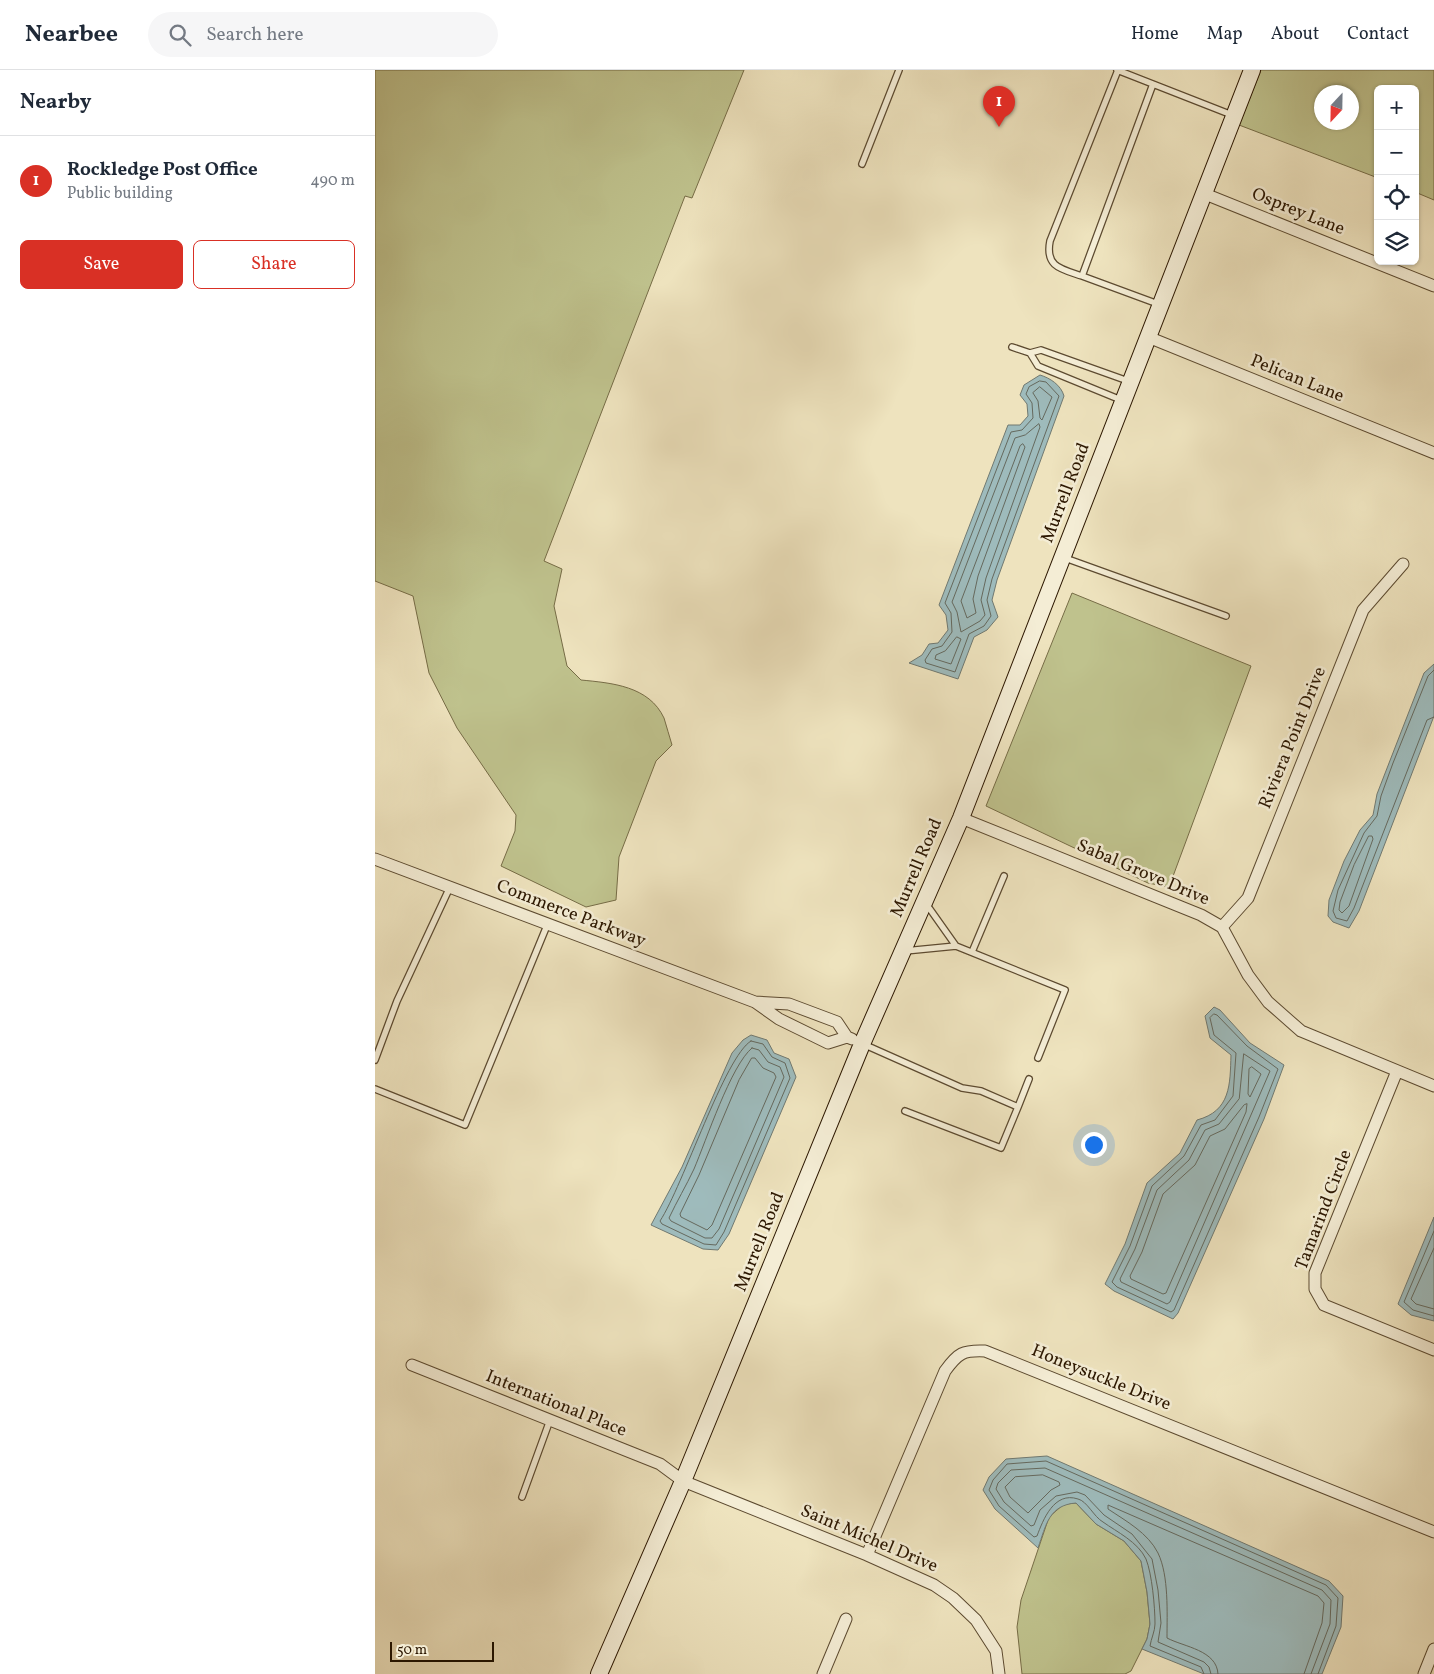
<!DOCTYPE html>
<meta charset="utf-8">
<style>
:root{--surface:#fff;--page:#f6f6f7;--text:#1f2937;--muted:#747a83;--line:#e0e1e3;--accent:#d93025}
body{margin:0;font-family:Vollkorn,serif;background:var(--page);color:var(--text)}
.controls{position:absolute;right:15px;top:15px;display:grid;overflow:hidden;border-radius:8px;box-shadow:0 1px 4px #0004}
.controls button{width:45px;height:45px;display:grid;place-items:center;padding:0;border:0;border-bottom:1px solid var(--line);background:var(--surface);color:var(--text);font:25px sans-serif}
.compass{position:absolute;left:939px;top:15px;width:45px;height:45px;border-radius:50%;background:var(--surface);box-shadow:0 1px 4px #0004;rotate:202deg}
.scale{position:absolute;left:15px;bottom:12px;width:104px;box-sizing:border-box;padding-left:5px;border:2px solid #2c1700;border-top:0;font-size:14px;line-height:18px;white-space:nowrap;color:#2c1700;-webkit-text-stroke:4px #f4edd5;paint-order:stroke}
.you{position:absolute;left:718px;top:1074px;width:18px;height:18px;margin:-12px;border:4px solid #fff;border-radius:50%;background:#1a73e8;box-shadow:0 0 0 8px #1a73e833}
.badge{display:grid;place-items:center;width:32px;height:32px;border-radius:50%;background:var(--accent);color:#fff;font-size:16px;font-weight:700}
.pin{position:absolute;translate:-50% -41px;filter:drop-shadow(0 1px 2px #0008)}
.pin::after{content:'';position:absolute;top:26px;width:18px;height:15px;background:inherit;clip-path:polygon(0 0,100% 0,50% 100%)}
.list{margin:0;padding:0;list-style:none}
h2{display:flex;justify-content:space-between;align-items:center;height:65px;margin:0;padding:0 20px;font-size:21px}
h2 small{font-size:16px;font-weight:400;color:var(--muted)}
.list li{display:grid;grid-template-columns:32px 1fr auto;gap:15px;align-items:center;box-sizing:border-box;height:90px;padding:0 20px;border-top:1px solid var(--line)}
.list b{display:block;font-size:19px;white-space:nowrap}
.list p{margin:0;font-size:16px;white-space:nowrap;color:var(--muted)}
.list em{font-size:16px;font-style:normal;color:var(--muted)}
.actions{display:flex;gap:10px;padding:15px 20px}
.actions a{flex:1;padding:11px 0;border:1px solid var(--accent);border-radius:8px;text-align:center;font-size:18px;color:var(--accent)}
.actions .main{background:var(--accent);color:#fff}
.icon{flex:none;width:28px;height:28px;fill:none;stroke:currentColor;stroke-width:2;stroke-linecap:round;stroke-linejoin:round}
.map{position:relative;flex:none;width:1059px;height:1604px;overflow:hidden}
header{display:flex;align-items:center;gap:30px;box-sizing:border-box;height:70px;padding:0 25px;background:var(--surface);border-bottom:1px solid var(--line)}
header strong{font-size:24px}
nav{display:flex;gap:28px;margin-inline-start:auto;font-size:18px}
.search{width:350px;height:45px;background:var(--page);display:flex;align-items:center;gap:12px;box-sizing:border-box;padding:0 18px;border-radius:28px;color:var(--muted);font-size:19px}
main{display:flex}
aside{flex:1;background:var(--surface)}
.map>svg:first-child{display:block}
.green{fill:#bfc28d;stroke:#766c46;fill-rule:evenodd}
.water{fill:#9ebbbc;stroke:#707971}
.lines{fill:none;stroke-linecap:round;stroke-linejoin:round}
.shore{stroke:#65695e;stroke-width:1}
.lane-casing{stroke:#5c4a30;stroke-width:8}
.street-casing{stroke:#5c4a30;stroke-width:13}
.secondary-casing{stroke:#2c1700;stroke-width:18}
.lane{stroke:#f4edd5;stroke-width:5.5}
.street{stroke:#f4edd5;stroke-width:11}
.secondary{stroke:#f4edd5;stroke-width:16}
.labels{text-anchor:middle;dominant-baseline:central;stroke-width:5;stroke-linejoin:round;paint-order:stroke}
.street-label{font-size:18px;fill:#2c1700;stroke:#f4edd5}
</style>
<header>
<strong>Nearbee</strong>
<div class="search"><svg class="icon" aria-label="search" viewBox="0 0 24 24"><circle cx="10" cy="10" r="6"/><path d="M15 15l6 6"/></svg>Search here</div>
<nav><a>Home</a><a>Map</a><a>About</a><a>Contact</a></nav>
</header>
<main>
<aside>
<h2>Nearby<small></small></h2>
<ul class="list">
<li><span class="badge">1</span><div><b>Rockledge Post Office</b><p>Public building</p></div><em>490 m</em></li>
</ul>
<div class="actions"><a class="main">Save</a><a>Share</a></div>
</aside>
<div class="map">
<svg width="1059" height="1604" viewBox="0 0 1059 1604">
<rect width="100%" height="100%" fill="#eee3be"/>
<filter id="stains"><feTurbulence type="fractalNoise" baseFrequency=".004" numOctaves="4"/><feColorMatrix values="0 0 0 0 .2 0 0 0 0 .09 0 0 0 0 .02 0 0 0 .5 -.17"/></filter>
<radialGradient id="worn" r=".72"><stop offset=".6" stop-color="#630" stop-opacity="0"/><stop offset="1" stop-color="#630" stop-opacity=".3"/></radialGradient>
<path class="green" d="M 0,0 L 369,0 L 317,128 L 310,126 L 169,491 L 187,499 L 179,536 L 192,596 L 206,610 C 237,613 274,616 289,648 C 292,657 294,666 297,675 L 281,691 L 244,787 L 241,830 L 211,837 L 126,796 L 140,761 L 141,745 L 82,658 L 54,603 L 38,526 L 0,511 Z
M 886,0 L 1059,0 L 1059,130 L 1040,122 L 1040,19 L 1003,19 L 1003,108 L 864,55 ZM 946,22 L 976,22 L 976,52 L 946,52 Z
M 697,523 L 876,596 L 794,817 L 773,813 L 611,736 Z
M 701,1433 L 721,1454 L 749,1471 L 766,1491 L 772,1522 L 775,1554 L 772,1569 L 756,1601 L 750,1604 L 647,1604 L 642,1557 L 646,1530 L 674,1447 L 689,1434 Z"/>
<path class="water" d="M 665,305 C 675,308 686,315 689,326 L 622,510 L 617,530 L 623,547 L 612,560 L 599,567 L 583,609 L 534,593 L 547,585 L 554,574 L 563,573 L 573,560 L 571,545 L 564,535 L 633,355 L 645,355 L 653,346 L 652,334 L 645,325 L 649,315 Z
M 1059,594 L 1059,646 L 984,841 L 974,858 L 958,852 L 953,846 L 954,830 L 969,791 L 985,760 L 998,745 L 1002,724 L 1049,603 Z
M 839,937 L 845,940 L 875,973 L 909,995 L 889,1049 L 803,1243 L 798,1249 L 739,1221 L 730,1214 L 750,1174 L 772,1113 L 805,1083 L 822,1050 C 856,1041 855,1014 856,985 L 835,968 L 830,946 Z
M 376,965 L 392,970 L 399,983 L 414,989 L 421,1007 L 354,1164 L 343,1180 L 328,1179 L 276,1155 L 307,1097 L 357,983 L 368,970 Z
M 1059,1147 L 1059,1251 L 1036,1245 L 1023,1234 Z
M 672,1386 L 954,1511 L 968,1526 L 966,1557 L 947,1604 L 829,1604 L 767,1579 L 772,1569 L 775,1554 L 772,1522 L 766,1491 L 749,1471 L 721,1454 L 701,1433 C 674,1435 671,1455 663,1478 L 620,1439 L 608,1420 L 614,1407 L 631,1389 Z"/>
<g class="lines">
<path class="shore" d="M 665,311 L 671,312 L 684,326 L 617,509 L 612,530 L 616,546 L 609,556 L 594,564 L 580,602 L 551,593 L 550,590 L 557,579 L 567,576 L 577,562 L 576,543 L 570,533 L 636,362 L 647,360 L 658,348 L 657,333 L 651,324 L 654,317 Z
M 665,317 L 677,327 L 667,350 L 665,348 L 663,331 L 658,323 Z
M 664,354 L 665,357 L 611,508 L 606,530 L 610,545 L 605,551 L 586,562 L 582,542 L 577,532 L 640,368 L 650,365 Z
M 648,374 L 650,377 L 603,506 L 598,529 L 601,543 L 592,548 L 586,531 L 645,376 Z
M 582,567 L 586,569 L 576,594 L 560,589 L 561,585 L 570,581 Z
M 1059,600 L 1053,606 L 1018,693 L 1006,726 L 1002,746 L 989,763 L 963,820 L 958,841 L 961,848 L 972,851 L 979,838 L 1052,650 L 1059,647
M 994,766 L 997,766 L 998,769 L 974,836 L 967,843 L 964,840 L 965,832 L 979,795 Z
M 839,944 L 842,945 L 872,976 L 903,999 L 884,1047 L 799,1240 L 796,1242 L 742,1217 L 737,1212 L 755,1176 L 777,1116 L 809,1086 L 826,1055 L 840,1050 L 858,1026 L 861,983 L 839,965 L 835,948 Z
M 376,971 L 388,974 L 397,987 L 410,993 L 415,1008 L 349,1162 L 341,1175 L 329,1174 L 287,1154 L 285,1151 C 308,1116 350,986 376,971 Z
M 377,978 L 384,980 L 393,992 L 405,997 L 409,1007 L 344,1159 L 337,1168 L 330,1168 L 296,1151 L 294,1148 C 302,1131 311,1116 319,1099 C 331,1071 356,995 377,978 Z
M 869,984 L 895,1001 L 795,1232 L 792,1234 L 746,1212 L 745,1209 L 760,1179 L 782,1120 L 814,1090 L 830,1060 L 844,1054 L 864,1029 Z
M 377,988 L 380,988 L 388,998 L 399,1003 L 401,1007 L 337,1155 L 332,1160 L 306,1147 L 305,1144 L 324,1105 L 364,1010 Z
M 877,997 L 886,1004 L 875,1027 L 873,1024 L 874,999 Z
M 872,1034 L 871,1042 L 791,1223 L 788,1224 L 756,1209 L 755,1206 L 767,1182 L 788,1124 L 820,1095 L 835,1066 L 850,1059 L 869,1035 Z
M 1059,1161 L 1029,1232 L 1038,1240 L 1059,1246
M 1059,1178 L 1036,1229 L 1041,1234 L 1059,1239
M 668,1405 L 684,1412 L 685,1415 L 676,1420 L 653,1443 L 635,1427 L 630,1417 L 640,1407 Z
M 829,1604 L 826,1597 L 775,1576 C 776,1569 780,1561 780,1554 C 780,1537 777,1504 771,1489 C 763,1472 742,1462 728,1452 C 719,1447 712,1431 703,1429 C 679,1421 668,1450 662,1466 L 659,1467 L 624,1436 L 614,1420 L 618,1410 L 632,1394 L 671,1391 L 951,1515 L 963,1528 L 961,1556 L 943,1604
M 836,1604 L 834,1597 L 829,1592 L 783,1572 L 786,1553 L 783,1520 L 777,1489 L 757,1464 L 729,1445 L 710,1425 L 702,1422 L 681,1426 L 665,1440 L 659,1455 L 656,1456 L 629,1432 L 621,1419 L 623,1413 L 636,1400 L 670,1398 L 947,1520 L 956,1530 L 955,1554 L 936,1604
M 843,1604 C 842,1580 809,1577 792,1568 C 792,1543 794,1506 783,1483 C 773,1463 751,1451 733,1439 L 733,1435 L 943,1526 L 949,1533 L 947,1553 L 929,1604"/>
<g class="lane-casing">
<path id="lane" d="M 742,0 L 857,45
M 778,14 L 707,206 L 783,234
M 487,94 L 524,0
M 707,206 C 686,199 670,197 675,171 L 743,0
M 637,277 L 655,283
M 746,330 L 663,296 L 655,283 L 666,280 L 753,311
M 690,488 L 851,546
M 552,835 L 581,876
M 530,881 L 581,876 L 690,920 L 663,988
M 597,882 L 629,806
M 488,974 L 587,1018 L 606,1021 L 643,1037 L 626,1078 L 530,1041
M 0,990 L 22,931 L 75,817
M 0,1019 L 90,1055 L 173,853
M 643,1037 L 654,1009
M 147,1427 L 175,1350"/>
</g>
<g class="street-casing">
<path id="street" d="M 830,124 L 1059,216
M 773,267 L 1059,383
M 586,748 L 826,845 L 847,857 L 873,905 L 893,932 L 926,961 L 1059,1016
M 0,789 L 380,932 L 404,949 L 453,973 L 472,967
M 847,857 L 873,828 L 988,540 L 1028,494
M 380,932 L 414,934 L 462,952 L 472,967 L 477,969
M 1022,1001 L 940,1203 L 940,1219 L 949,1235 L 1059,1280
M 37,1295 L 285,1394 L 308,1411 L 492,1485 L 559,1515 L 578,1528 L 601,1550 L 621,1581 L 624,1604
M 492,1485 L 570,1301 C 583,1283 588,1280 610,1281 L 1059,1462
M 448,1604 L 471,1549
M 1049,1604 L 1059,1579"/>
</g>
<g class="secondary-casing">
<path id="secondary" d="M 224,1604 L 308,1411 L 487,974 L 586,748 L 877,0"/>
</g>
<use href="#lane" class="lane"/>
<use href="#street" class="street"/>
<use href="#secondary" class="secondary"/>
</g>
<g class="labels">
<g class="street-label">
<text transform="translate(923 142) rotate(22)">Osprey Lane</text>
<text transform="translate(922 309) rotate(22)">Pelican Lane</text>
<text transform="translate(691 423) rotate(-69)">Murrell Road</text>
<text transform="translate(918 668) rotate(-68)">Riviera Point Drive</text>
<text transform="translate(542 798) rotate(-67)">Murrell Road</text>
<text transform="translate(768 803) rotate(23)">Sabal Grove Drive</text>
<text transform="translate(196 844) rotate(21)">Commerce Parkway</text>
<text transform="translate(949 1140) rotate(-69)">Tamarind Circle</text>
<text transform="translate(385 1172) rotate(-68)">Murrell Road</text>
<text transform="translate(726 1308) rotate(22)">Honeysuckle Drive</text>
<text transform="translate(181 1334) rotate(22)">International Place</text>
<text transform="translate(494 1469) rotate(23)">Saint Michel Drive</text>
</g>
</g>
<rect width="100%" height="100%" filter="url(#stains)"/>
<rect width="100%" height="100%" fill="url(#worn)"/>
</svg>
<div class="controls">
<button>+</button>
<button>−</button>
<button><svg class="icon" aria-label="locate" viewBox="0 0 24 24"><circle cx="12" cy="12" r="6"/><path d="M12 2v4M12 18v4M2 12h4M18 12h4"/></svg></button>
<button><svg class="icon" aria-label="layers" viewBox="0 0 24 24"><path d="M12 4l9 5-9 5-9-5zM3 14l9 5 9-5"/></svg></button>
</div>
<svg class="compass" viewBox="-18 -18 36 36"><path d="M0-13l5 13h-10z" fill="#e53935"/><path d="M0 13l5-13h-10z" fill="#747a83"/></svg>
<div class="scale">50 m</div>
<div class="you"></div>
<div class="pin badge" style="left:624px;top:57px">1</div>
</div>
</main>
